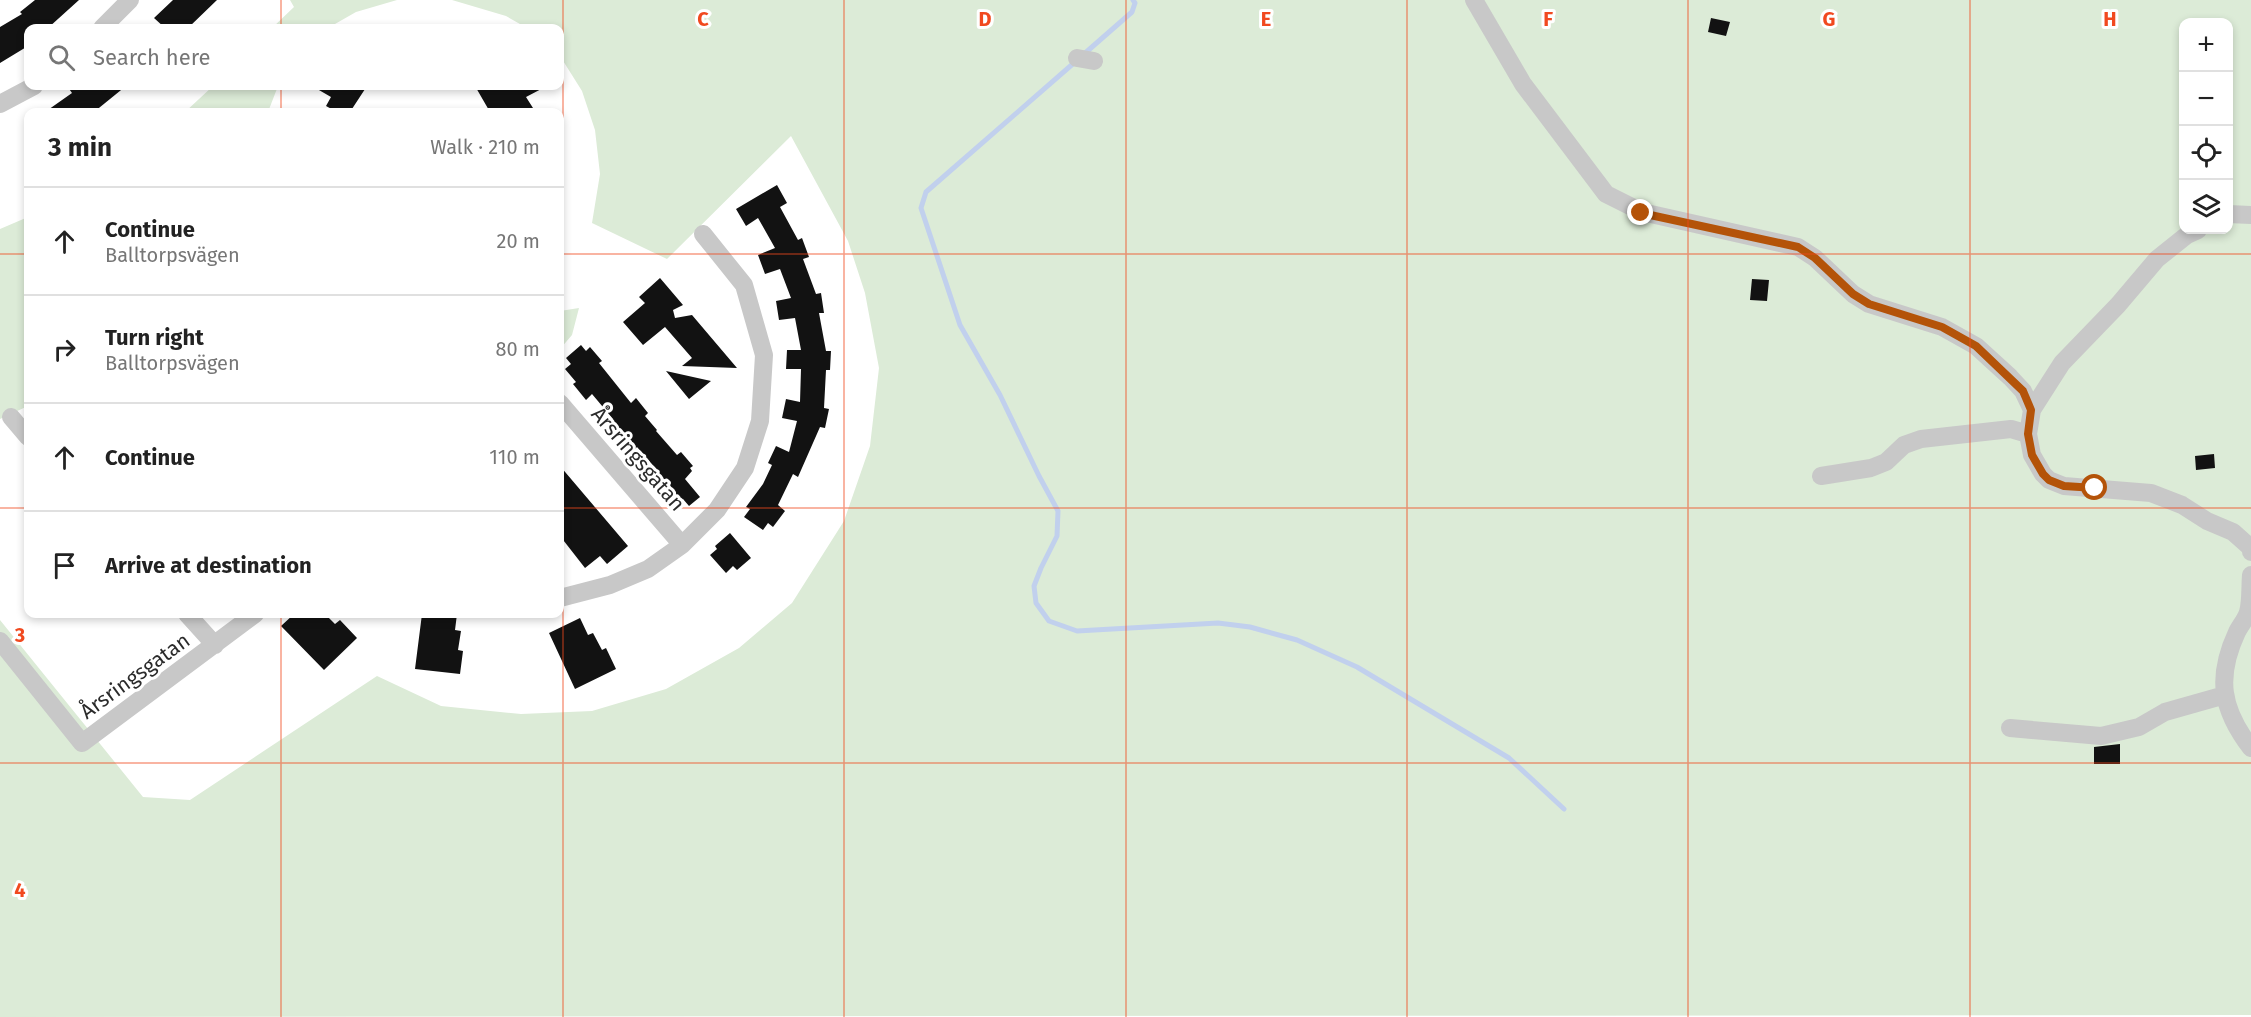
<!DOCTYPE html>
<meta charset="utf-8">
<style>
:root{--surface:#fff;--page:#f2f2f2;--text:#222;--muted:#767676;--line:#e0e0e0}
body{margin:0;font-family:"Fira Sans",sans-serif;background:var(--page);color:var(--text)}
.controls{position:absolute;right:18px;top:18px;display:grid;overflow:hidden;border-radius:12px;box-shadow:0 3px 9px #0003}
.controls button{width:54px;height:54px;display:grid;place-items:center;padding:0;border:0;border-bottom:2px solid var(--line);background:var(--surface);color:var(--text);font:30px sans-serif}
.stop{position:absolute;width:18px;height:18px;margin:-14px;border:4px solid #b45309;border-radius:50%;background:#fff}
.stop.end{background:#b45309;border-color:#fff;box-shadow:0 2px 6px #0008}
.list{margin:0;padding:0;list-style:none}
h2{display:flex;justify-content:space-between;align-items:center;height:78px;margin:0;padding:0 24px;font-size:26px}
h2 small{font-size:20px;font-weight:400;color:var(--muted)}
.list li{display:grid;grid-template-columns:39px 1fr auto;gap:18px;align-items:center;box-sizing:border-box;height:108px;padding:0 24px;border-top:2px solid var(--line)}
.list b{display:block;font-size:22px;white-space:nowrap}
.list p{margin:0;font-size:20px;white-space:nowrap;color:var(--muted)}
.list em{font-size:20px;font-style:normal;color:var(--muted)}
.icon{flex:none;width:33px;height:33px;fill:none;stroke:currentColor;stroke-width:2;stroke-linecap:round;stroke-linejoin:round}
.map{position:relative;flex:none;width:2251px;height:1017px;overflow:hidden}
.search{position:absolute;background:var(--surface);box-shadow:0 3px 9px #0003;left:24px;top:24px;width:540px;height:66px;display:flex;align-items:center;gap:15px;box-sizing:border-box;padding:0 21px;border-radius:12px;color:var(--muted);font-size:22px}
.panel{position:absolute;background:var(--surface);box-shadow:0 3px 9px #0003;left:24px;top:108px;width:540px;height:510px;border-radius:12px}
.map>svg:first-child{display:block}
.green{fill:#dcebd7;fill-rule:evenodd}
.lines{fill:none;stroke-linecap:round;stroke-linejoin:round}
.stream{stroke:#c1d0ed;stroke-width:5}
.building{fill:#121212}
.minor{stroke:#c8c8c8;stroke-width:18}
.route{stroke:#b45309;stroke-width:8}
.grid{fill:none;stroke:#f1491f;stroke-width:1.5;stroke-opacity:0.55}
.labels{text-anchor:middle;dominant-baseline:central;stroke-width:6;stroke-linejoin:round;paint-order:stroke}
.street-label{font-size:21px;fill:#2b2b2b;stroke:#fff}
.grid-label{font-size:20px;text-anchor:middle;font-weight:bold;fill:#f1491f;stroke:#fff;stroke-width:6;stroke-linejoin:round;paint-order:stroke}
</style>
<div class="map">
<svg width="2251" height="1017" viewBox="0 0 2251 1017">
<rect width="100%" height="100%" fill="#fff"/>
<path class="green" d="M 290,0 L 397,0 L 356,12 L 328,28 L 272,28 L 294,7 Z
M 452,0 L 2251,0 L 2251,1015 L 0,1017 L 0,620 L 143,797 L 190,800 L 377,676 L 441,706 L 521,714 L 592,711 L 666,689 L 739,648 L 792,603 L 844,521 L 870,446 L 879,368 L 865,293 L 848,241 L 791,136 L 667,259 L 592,223 L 600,174 L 595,130 L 582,91 L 560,56 L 560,28 L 527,28 L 506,16 ZM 2184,22 L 2228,22 L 2228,230 L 2184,230 Z
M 213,86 L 278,86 L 268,112 L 185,112 Z
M 28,217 L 28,406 L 0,419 L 0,229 Z
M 579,308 L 572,335 L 560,349 L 560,311 Z"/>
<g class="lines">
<path class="stream" d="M 1084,54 L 1132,12 L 1135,3 L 1133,0
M 1075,62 L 926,192 L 921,208 L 960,325 L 1000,395 L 1039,476 L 1058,511 L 1057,536 L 1041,568 L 1034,586 L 1036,603 L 1049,621 L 1077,631 L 1218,623 L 1250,627 L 1297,640 L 1357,667 L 1509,758 L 1564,809"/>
</g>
<path class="building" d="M 35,0 L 79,0 L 48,28 L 28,28 L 28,46 L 0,63 L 0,27 L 22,14 L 20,12 Z
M 173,0 L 217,0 L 188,28 L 165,28 L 154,18 Z
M 1711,18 L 1730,22 L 1726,36 L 1708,32 Z
M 67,86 L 126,86 L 94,112 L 45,112 L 72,93 Z
M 312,86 L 367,86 L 350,112 L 337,112 L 326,106 L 331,97 Z
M 475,86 L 547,86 L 526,97 L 533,108 L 525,112 L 490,112 Z
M 777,185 L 787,203 L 780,207 L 798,240 L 802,238 L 809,257 L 803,259 L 816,294 L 821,293 L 824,313 L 819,313 L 826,351 L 831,351 L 830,370 L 826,370 L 824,408 L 829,409 L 825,428 L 820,427 L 798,477 L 793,474 L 778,505 L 785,511 L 773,527 L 768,523 L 763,530 L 744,517 L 750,509 L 746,507 L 763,484 L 772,465 L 768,463 L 776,446 L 789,452 L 797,421 L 782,418 L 786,399 L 800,402 L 801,369 L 786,369 L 787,350 L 801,350 L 795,318 L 779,320 L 776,301 L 791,298 L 780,269 L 765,274 L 758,255 L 775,248 L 758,218 L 746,226 L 736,209 Z
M 660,278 L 683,305 L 673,310 L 675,318 L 692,315 L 737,368 L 682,366 L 692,358 L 665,327 L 643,345 L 623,322 L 645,303 L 639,297 Z
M 1752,279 L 1769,280 L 1767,301 L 1750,300 Z
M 581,345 L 586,351 L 590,347 L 602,361 L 599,363 L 631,403 L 636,398 L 648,413 L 645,416 L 657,430 L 656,431 L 677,455 L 681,452 L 693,466 L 690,468 L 692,471 L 685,479 L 700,497 L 689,506 L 683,499 L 677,505 L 664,490 L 668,487 L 656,473 L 658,471 L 637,447 L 632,452 L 619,437 L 622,435 L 611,421 L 613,419 L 592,394 L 586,400 L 573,384 L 576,382 L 565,369 L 571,364 L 566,358 Z
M 666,371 L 711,381 L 689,399 Z
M 2214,454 L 2215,468 L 2196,470 L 2195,456 Z
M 560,466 L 628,546 L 607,564 L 600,556 L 585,568 L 560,536 Z
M 730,533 L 751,558 L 737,570 L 733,566 L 726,573 L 710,555 L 717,549 L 715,546 Z
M 294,614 L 325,614 L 335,624 L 340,620 L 357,638 L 324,670 L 281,626 Z
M 422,614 L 457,614 L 455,630 L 461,631 L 458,650 L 463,651 L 460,674 L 415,669 Z
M 580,618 L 588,635 L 593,633 L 602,650 L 606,648 L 616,669 L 575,689 L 549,633 Z
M 2120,744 L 2120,764 L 2094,764 L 2094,747 Z"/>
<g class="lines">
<path class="minor" d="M 1474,0 L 1523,84 L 1606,194 L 1642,212 L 1798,247 L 1815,258 L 1853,294 L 1869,304 L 1942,327 L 1976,346 L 2010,377 L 2023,391 L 2032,410 L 2028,434 L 2032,455 L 2043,474 L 2049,480 L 2064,486 L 2151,493 L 2182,505 L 2207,521 L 2233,532 L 2251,548 L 2251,552
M 102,28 L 130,0
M 1077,58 L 1094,61
M 0,104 L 34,86
M 2228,214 L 2251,215
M 560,403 L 682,545
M 2032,410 L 2062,363 L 2118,305 L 2157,259 L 2187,235 L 2198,230
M 11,417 L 28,437
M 1821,476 L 1871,468 L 1886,462 L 1904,445 L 1921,439 L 2011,429 L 2028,434
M 2251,575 C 2250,587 2251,602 2248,612 C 2246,619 2240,626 2237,632 C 2216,677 2221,709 2251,748
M 560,598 L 610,585 L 648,569 L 682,545 L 717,510 L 745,468 L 760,421 L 764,355 L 744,285 L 703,234
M 187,614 L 215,645
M 0,641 L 82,743 L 255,614
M 2010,728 L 2101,736 L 2139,727 L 2165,712 L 2225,695"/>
</g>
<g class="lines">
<path class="route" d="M 1641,213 L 1798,247 L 1815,258 L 1853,294 L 1869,304 L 1942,327 L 1976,346 L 2023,391 L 2031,410 L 2028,434 L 2032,455 L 2043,474 L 2049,480 L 2064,486 L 2095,488"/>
</g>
<path class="grid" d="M 281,0 L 281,28M 563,0 L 563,1017M 844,0 L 844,1017M 1126,0 L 1126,1017M 1407,0 L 1407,1017M 1688,0 L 1688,1017M 1970,0 L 1970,1017M 281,86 L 281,112M 0,254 L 28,254M 560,254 L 2251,254M 0,508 L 28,508M 560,508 L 2251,508M 281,614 L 281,1017M 0,763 L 2251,763"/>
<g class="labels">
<g class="street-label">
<text transform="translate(638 459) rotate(49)">Årsringsgatan</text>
<text transform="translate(135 676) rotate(-36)">Årsringsgatan</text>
</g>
</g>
<g class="grid-label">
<text x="703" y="26">C</text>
<text x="985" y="26">D</text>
<text x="1266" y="26">E</text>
<text x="1548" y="26">F</text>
<text x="1829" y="26">G</text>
<text x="2110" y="26">H</text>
<text x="20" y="642">3</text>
<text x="20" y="897">4</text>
</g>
</svg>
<div class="controls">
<button>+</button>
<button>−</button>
<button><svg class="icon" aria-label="locate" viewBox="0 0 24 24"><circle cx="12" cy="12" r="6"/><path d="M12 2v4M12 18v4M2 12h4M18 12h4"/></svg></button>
<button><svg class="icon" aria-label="layers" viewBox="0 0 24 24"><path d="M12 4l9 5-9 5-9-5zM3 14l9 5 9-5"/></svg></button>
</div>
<div class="stop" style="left:2095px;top:488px"></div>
<div class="stop end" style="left:1641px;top:213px"></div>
<div class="search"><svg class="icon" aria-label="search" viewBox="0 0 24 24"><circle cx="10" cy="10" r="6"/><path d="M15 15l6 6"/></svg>Search here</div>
<section class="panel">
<h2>3 min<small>Walk · 210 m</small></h2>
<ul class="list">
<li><svg class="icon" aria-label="ahead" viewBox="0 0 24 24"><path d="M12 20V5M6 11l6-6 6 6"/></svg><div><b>Continue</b><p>Balltorpsvägen</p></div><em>20 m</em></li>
<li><svg class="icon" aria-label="right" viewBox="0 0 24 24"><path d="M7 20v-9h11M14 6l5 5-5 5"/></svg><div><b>Turn right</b><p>Balltorpsvägen</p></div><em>80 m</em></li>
<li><svg class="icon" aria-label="ahead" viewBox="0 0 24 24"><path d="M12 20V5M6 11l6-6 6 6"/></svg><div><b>Continue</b></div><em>110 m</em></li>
<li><svg class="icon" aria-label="arrive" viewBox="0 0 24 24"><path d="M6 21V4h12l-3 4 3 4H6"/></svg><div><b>Arrive at destination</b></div></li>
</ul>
</section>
</div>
